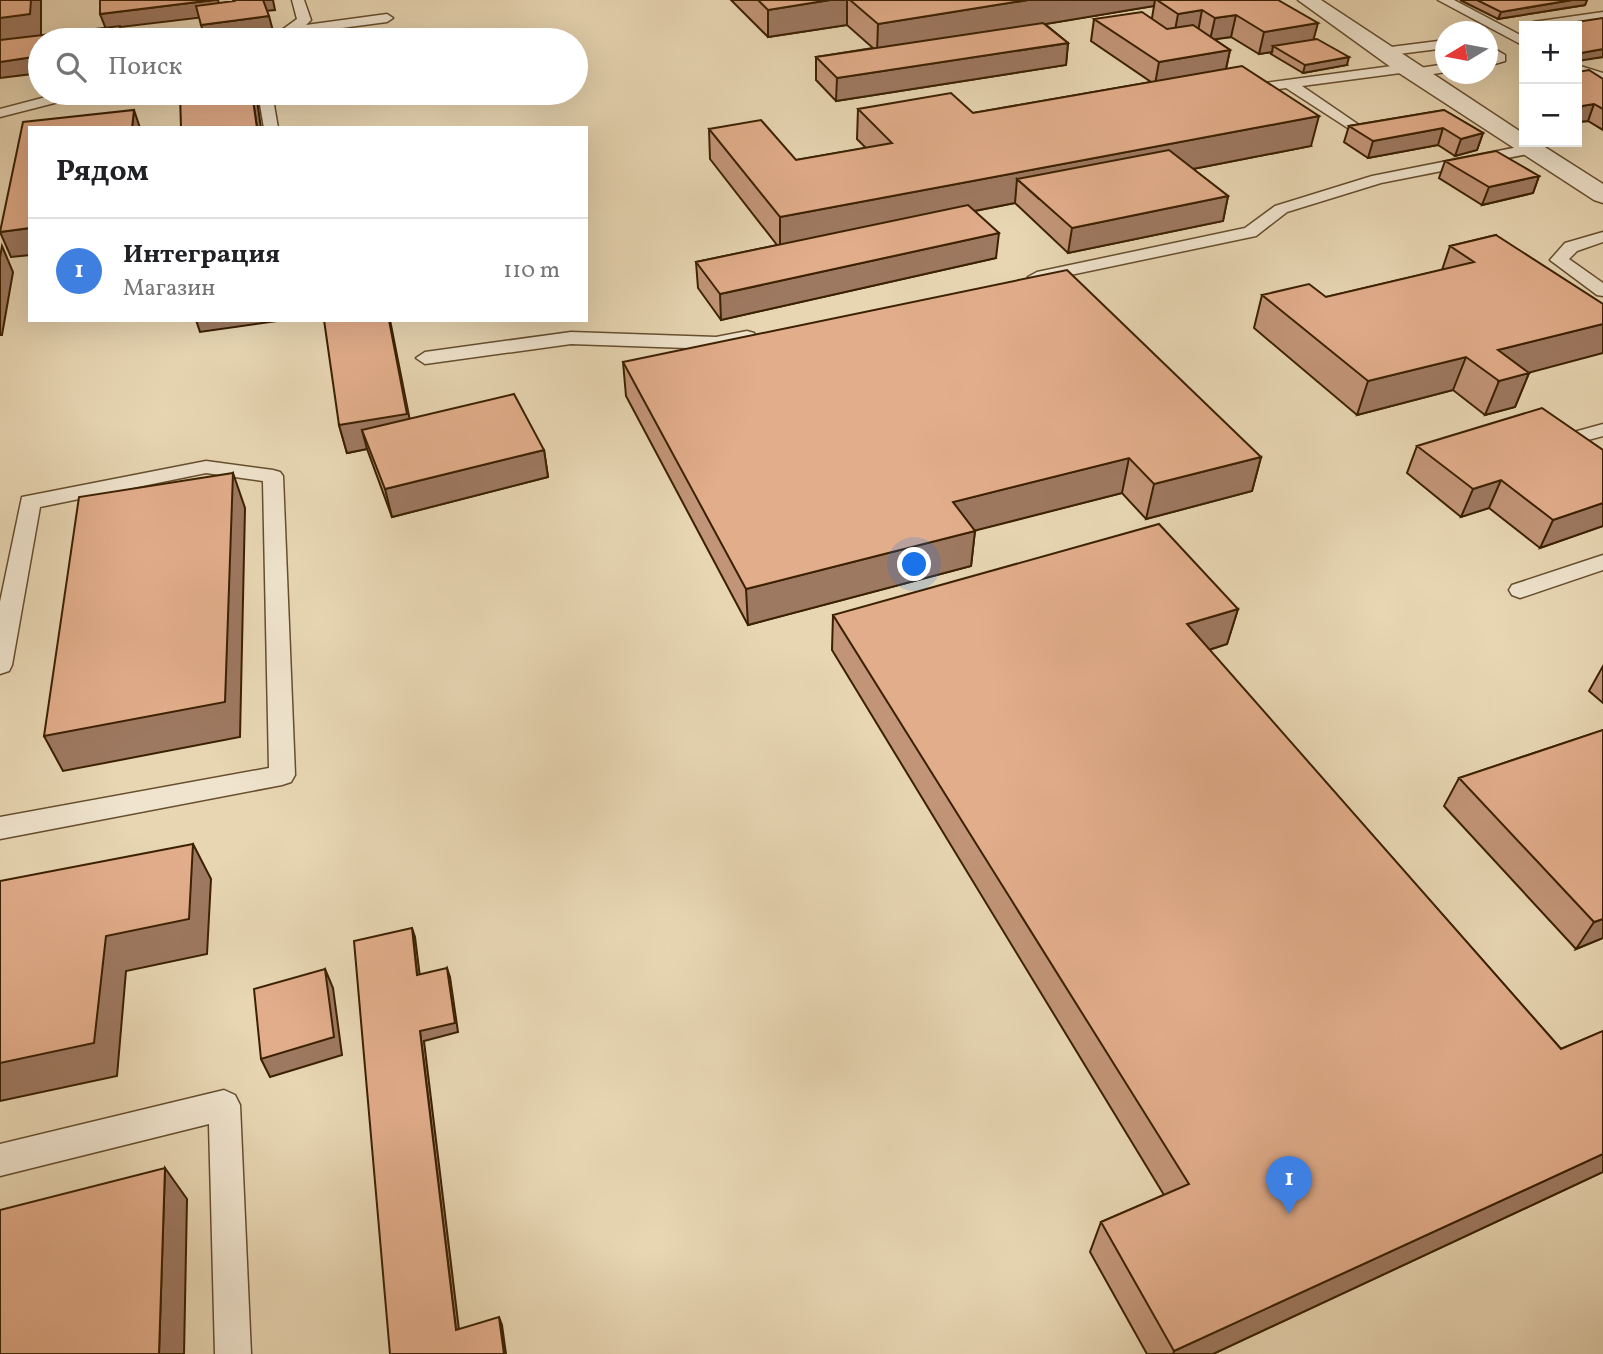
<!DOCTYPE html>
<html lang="ru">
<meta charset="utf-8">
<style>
:root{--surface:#fff;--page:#f6f6f6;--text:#202124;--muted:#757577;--line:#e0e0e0;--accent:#0f766e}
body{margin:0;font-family:Vollkorn,serif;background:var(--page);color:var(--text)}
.controls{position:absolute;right:21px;top:21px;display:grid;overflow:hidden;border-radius:0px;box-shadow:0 7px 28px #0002}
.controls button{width:63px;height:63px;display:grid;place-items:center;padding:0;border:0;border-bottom:2px solid var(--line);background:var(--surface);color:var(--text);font:35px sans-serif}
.compass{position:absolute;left:1435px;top:21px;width:63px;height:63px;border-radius:50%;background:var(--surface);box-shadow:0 7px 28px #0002;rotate:260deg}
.you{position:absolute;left:915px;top:565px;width:24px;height:24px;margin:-18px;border:5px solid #fff;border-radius:50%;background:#1a73e8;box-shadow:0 0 0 10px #1a73e833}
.badge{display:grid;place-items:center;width:46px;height:46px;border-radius:50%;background:var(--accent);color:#fff;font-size:23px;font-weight:700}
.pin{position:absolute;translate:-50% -58px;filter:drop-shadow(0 2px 4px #0008)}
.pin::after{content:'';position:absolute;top:37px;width:24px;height:21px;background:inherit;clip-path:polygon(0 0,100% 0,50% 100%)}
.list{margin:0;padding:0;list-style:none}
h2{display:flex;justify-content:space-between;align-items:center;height:91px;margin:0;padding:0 28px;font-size:30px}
h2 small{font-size:23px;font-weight:400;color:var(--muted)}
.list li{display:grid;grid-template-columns:46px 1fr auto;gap:21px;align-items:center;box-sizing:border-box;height:105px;padding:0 28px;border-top:2px solid var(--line)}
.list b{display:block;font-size:26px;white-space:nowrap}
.list p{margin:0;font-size:23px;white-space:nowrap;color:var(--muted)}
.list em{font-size:23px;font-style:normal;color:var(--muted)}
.icon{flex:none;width:38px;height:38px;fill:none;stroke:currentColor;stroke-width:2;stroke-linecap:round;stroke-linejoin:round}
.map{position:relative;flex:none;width:1603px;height:1354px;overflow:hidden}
.search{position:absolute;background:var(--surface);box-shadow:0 7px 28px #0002;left:28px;top:28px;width:560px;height:77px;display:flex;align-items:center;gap:18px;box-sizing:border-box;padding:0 24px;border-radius:38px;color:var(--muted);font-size:26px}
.panel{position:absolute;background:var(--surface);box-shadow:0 7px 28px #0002;left:28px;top:126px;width:560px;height:196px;border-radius:0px}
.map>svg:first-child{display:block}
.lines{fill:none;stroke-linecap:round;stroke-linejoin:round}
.service-casing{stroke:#664e2e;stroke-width:3}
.minor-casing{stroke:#664e2e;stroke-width:3}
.service{fill:#f0e4ce;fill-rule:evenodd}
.minor{fill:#f0e4ce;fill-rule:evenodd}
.wall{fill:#c29578;stroke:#3b2102;stroke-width:2}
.shaded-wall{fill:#9e7961;stroke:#3b2102;stroke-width:2}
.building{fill:#e2ad8b;stroke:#3b2102;stroke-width:2}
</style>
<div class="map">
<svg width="1603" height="1354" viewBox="0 0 1603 1354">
<rect width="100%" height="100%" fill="#e8d6b3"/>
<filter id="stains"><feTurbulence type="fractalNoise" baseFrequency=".00286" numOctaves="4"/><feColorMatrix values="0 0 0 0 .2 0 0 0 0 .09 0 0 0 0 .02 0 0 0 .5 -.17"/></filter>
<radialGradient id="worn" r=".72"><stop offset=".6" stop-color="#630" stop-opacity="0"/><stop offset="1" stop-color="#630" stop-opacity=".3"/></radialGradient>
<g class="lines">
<g class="service-casing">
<path id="service" d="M 292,0 L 304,0 L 311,20 L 306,25 L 387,14 L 393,18 L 387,22 L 296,34 L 288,40 L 268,40 L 297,19 Z
M 1438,0 L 1454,0 L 1524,37 L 1524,46 Z
M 1603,12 L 1603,20 L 1559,26 L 1526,26 L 1533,22 Z
M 1446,40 L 1446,48 L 1383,56 L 1376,52 L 1383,48 Z
M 1488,45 L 1505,55 L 1505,61 L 1488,66 L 1490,57 Z
M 1407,64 L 1412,65 L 1413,69 L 1446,64 L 1446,72 L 1414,77 L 1409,76 L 1408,72 L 1302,86 L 1362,127 L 1364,130 L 1357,134 L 1286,88 L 1242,94 L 1235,90 L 1242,86 Z
M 1577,65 L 1603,73 L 1603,82 L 1577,74 Z
M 61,93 L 84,93 L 82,96 L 0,117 L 0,109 Z
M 258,93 L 272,93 L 278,128 L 264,128 Z
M 1533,144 L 1538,146 L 1541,149 L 1538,152 L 1381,183 L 1287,212 L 1256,236 L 1037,282 L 1028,277 L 1037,272 L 1245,228 L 1275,206 L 1372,176 Z
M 1603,232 L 1603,242 L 1577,251 L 1569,259 L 1603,283 L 1603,296 L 1597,295 L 1550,260 L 1565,243 Z
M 747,331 L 754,333 L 756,337 L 754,341 L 716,349 L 571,344 L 425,364 L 416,358 L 425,352 L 571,332 L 716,337 Z
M 1603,424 L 1603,436 L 1570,445 L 1563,443 L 1560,439 L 1563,435 Z
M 206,461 L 273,470 L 280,472 L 283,476 L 295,775 L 291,782 L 282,785 L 0,839 L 0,817 L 269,768 L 263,481 L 206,473 L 40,507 L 12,665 L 9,671 L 0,674 L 0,602 L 22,497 Z
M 1603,555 L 1603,570 L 1520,598 L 1512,595 L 1509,590 L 1512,585 Z
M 224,1090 L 235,1095 L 240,1105 L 251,1354 L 215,1354 L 209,1124 L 0,1176 L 0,1144 Z"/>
</g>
<g class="minor-casing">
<path id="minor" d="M 1298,0 L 1321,0 L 1524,134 L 1524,142 L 1537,142 L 1603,184 L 1603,203 L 1594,200 L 1399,73 Z"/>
</g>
<use href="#service" class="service"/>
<use href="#minor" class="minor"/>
</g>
<path class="wall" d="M 731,0 L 1278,0 L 1314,39 L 1347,65 L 1303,73 L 1271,54 L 1272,52 L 1259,54 L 1231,37 L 1214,39 L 1230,50 L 1226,69 L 1311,146 L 1193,169 L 1228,196 L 1223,221 L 1068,253 L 1015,203 L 975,211 L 996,258 L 721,320 L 698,288 L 696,262 L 777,245 L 710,159 L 709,129 L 796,160 L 866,148 L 857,139 L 858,109 L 973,113 L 1151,82 L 1091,41 L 1094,19 L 1152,18 L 1154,6 L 1045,24 L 1068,43 L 1066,65 L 836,101 L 816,80 L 816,57 L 873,48 L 847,25 L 768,37 Z
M 1460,0 L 1587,0 L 1585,5 L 1498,19 Z
M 1603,18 L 1603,57 L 1577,60 L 1577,26 Z
M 1577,72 L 1603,79 L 1603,130 L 1588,121 L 1577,122 Z
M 1444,110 L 1483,133 L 1477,150 L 1455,156 L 1438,145 L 1368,158 L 1344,142 L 1349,126 Z
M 1445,161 L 1539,176 L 1533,193 L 1482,205 L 1439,178 Z
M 1496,235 L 1529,373 L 1515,407 L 1485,415 L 1453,390 L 1357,415 L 1254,328 L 1262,295 L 1326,297 L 1442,270 L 1450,246 Z
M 623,362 L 1261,457 L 1252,491 L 1146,519 L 1122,493 L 975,530 L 971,566 L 748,625 L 626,396 Z
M 409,419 L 544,450 L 548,477 L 392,517 L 367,449 L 347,453 L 339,425 Z
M 1417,446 L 1603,450 L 1603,526 L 1540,548 L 1489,508 L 1461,517 L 1407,473 Z
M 1238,609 L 1227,644 L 1209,650 L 1561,1049 L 1603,1031 L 1603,1172 L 1213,1354 L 1147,1354 L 1090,1252 L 1101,1222 L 1164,1195 L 832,650 L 833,615 Z
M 1603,666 L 1603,703 L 1589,691 Z
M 1603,730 L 1603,938 L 1576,949 L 1444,806 L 1459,778 Z"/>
<path class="shaded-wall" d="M 31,0 L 41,0 L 41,40 L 0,47 L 0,18 Z
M 214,0 L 218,0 L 222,15 L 120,27 L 124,40 L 121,40 L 106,29 L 100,14 Z
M 262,0 L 273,0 L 275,10 L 265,11 Z
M 830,0 L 847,0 L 847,25 L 768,37 L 768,10 Z
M 1028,0 L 1155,0 L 1154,6 L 877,52 L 878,24 Z
M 1572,0 L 1587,0 L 1585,5 L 1498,19 L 1501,12 Z
M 1202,10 L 1198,32 L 1174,36 L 1178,14 Z
M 1236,15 L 1231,37 L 1210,40 L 1215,18 Z
M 269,16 L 273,31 L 207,40 L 206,40 L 201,25 Z
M 1318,23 L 1312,45 L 1273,46 L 1272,52 L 1259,54 L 1264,32 Z
M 1068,43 L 1066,65 L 836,101 L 837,78 Z
M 1603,49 L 1603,57 L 1578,61 L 1581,53 Z
M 1230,50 L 1225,73 L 1155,84 L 1159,62 Z
M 40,56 L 40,73 L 0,78 L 0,62 Z
M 1349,57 L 1347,65 L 1303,73 L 1305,65 Z
M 252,93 L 256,93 L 261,128 L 257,128 Z
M 1594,104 L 1588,121 L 1577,122 L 1582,106 Z
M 134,110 L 140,128 L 132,128 Z
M 1319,116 L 1311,146 L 1039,199 L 1017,179 L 1015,203 L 780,249 L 780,217 Z
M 1443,128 L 1438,145 L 1368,158 L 1373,141 Z
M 1483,133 L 1477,150 L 1455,156 L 1461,139 Z
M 1539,176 L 1533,193 L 1482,205 L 1489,187 Z
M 1228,196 L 1223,221 L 1068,253 L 1072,228 Z
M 30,228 L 30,255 L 11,257 L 0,232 Z
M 999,233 L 996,258 L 721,320 L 720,294 Z
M 2,246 L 13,272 L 2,335 L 0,335 L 0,257 Z
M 196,320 L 284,320 L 200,332 Z
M 389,320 L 390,320 L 414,441 L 362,430 L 367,449 L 347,453 L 339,425 Z
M 1603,324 L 1603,353 L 1498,381 L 1498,350 Z
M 1466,357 L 1453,390 L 1357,415 L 1368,381 Z
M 1529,373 L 1515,407 L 1485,415 L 1499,381 Z
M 544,450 L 548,477 L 392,517 L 385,489 Z
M 1261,457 L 1252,491 L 1146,519 L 1154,484 Z
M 1129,458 L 1122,493 L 950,537 L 953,502 Z
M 233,473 L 245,508 L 240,737 L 63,771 L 44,736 Z
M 1501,480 L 1489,508 L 1461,517 L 1473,489 Z
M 1603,503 L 1603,526 L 1540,548 L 1553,520 Z
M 975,531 L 971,566 L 748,625 L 746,589 Z
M 1238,609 L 1227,644 L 1177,660 L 1187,624 Z
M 193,844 L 211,879 L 207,954 L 126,971 L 117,1076 L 0,1101 L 0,1063 L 106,936 Z
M 1603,919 L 1603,938 L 1576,949 L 1594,922 Z
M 412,928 L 415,937 L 421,985 L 417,975 Z
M 447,968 L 450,977 L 458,1032 L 424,1041 L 460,1338 L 456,1330 L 420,1031 Z
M 325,969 L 333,988 L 342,1055 L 270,1077 L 261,1059 Z
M 1603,1154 L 1603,1172 L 1213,1354 L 1173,1354 L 1174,1351 Z
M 165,1168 L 187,1199 L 184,1354 L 159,1354 Z
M 499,1317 L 502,1325 L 506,1354 L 504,1354 Z"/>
<path class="building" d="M 0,0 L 31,0 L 30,14 L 0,18 Z
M 100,0 L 214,0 L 100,14 Z
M 233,0 L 263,0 L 269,16 L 201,25 L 196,6 L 234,1 Z
M 758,0 L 830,0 L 768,10 Z
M 850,0 L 1028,0 L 878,24 Z
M 1157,0 L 1278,0 L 1318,23 L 1264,32 L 1236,15 L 1215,18 L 1202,10 L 1178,14 Z
M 1477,0 L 1572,0 L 1501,12 Z
M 1142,12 L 1167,29 L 1193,25 L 1230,50 L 1159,62 L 1094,19 Z
M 1603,18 L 1603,49 L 1581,53 L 1577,51 L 1577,26 L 1550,26 Z
M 1043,23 L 1068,43 L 837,78 L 816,57 Z
M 120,26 L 121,40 L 40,40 L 40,56 L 0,62 L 0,40 Z
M 1317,39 L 1349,57 L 1305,65 L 1273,46 Z
M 1242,66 L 1319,116 L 780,217 L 709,129 L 761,120 L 796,160 L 892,143 L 858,109 L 951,93 L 973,113 Z
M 1589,70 L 1603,79 L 1603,109 L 1594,104 L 1582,106 L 1577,103 L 1577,72 Z
M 180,93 L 252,93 L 257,128 L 181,128 Z
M 134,110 L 132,128 L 30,128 L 30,228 L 0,232 L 23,122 Z
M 1444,110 L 1483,133 L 1461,139 L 1443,128 L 1373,141 L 1349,126 Z
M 1169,150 L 1228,196 L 1072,228 L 1017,179 Z
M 1496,151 L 1539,176 L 1489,187 L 1445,161 Z
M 968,205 L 999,233 L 720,294 L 696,262 Z
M 1496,235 L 1603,304 L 1603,324 L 1498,350 L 1529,373 L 1499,381 L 1466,357 L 1368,381 L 1262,295 L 1309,284 L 1326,297 L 1474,262 L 1450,246 Z
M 1067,270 L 1261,457 L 1154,484 L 1129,458 L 953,502 L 975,531 L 746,589 L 623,362 Z
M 324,320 L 389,320 L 407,414 L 339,425 Z
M 514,394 L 544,450 L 385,489 L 362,430 Z
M 1542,408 L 1603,450 L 1603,503 L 1553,520 L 1501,480 L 1473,489 L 1417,446 Z
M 233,473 L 225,702 L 44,736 L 79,497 Z
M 1159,524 L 1238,609 L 1187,624 L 1561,1049 L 1603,1031 L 1603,1154 L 1174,1351 L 1101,1222 L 1189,1184 L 833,615 Z
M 1603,730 L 1603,919 L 1594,922 L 1459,778 Z
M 193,844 L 189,919 L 106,936 L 94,1043 L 0,1063 L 0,881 Z
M 412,928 L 417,975 L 447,968 L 455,1023 L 420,1031 L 456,1330 L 499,1317 L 504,1354 L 390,1354 L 354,941 Z
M 325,969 L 334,1037 L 261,1059 L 254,989 Z
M 165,1168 L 159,1354 L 0,1354 L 0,1210 Z"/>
<rect width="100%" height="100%" filter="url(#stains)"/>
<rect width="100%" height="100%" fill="url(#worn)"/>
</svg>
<div class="controls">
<button>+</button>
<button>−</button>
</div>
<svg class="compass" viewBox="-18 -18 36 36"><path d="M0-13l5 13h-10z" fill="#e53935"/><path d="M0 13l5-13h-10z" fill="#757577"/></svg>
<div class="you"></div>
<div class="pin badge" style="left:1289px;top:1214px;background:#3f7fe0">1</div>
<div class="search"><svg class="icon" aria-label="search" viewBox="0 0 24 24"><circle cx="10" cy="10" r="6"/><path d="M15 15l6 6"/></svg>Поиск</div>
<section class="panel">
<h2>Рядом<small></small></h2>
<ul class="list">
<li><span class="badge" style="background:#3f7fe0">1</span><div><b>Интеграция</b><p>Магазин</p></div><em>110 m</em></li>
</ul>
</section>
</div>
